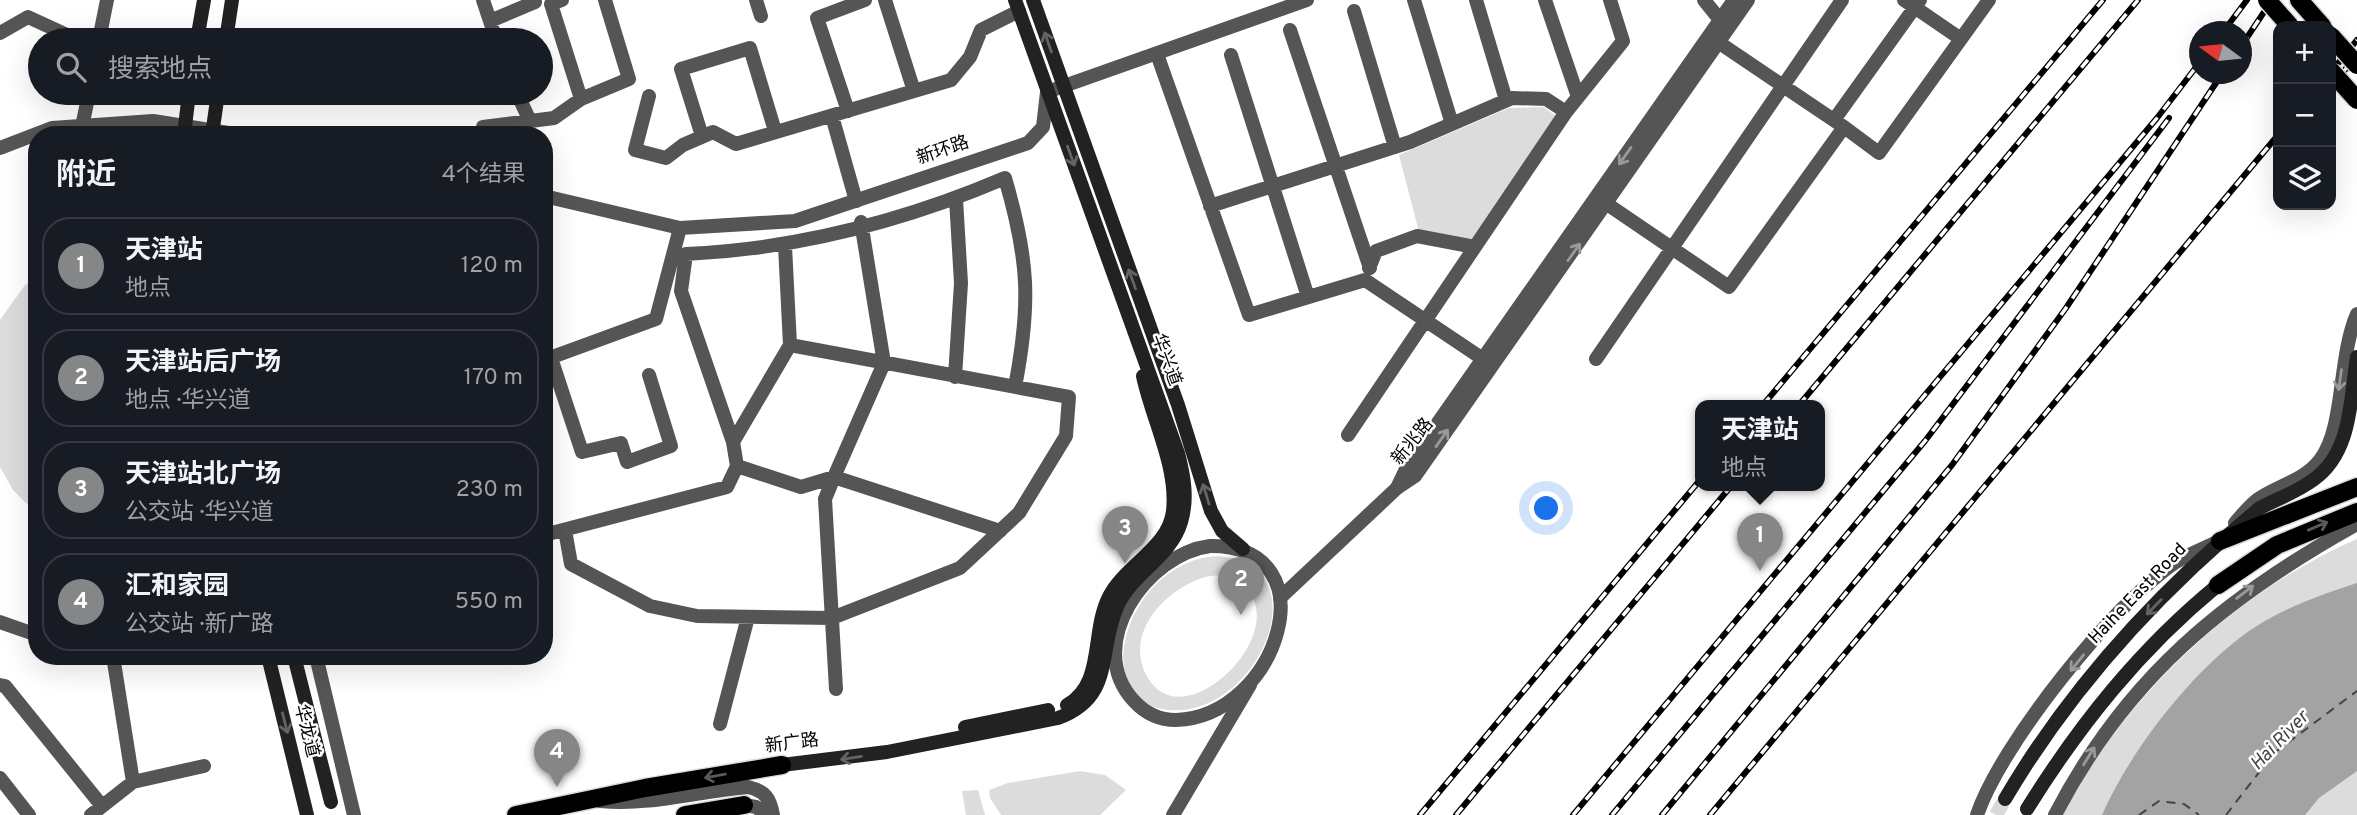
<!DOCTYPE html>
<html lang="zh">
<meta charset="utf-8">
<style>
:root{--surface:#171b24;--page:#242831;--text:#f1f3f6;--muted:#9ea1a6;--line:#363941;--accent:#858687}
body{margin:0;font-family:Overpass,"Noto Sans SC",sans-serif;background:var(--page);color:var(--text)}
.controls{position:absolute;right:21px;top:21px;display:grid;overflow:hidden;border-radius:14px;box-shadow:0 7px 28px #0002}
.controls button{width:63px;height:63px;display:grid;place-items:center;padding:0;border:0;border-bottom:2px solid var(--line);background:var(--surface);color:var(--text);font:35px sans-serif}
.compass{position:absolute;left:2189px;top:21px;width:63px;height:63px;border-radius:50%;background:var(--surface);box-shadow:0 7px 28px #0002;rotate:285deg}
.you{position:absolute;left:1547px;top:509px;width:24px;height:24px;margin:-18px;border:5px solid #fff;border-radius:50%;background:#1a73e8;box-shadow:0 0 0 10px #1a73e833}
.badge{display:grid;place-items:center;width:46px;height:46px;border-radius:50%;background:var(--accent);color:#fff;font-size:23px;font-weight:700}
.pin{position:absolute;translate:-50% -58px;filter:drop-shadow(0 2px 4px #0008)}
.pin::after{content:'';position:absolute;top:37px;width:24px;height:21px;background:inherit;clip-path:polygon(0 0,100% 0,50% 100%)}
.popup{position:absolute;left:1695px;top:400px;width:130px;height:91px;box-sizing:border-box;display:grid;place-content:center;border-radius:14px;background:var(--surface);filter:drop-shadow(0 2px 5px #0005);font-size:23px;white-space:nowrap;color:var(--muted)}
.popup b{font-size:26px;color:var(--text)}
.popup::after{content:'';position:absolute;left:50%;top:100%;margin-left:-14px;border:14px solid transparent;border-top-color:var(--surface)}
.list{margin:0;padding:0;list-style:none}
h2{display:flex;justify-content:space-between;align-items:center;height:91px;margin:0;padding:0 28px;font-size:30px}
h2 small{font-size:23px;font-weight:400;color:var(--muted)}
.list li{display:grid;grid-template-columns:46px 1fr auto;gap:21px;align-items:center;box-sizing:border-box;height:98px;margin:0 14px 14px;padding:0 14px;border:2px solid var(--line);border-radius:28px}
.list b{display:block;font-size:26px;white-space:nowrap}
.list p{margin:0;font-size:23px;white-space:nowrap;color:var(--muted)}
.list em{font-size:23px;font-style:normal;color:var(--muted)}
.icon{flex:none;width:38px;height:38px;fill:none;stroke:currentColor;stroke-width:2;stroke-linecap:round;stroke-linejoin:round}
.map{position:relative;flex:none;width:2357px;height:815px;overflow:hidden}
.search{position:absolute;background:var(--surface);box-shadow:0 7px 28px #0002;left:28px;top:28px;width:525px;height:77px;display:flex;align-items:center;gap:18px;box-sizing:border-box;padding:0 24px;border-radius:38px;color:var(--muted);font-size:26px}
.panel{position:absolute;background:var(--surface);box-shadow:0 7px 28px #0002;left:28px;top:126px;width:525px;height:539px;border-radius:28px}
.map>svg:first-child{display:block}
.green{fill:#dcdcdc;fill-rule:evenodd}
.water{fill:#a3a3a3}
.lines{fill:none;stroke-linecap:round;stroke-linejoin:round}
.ferry{stroke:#444;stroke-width:2;stroke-dasharray:9 7;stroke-linecap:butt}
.secondary-tunnel{stroke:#d9d9d9;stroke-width:14;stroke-dasharray:14 7;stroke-linecap:butt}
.primary-casing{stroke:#dbdbdb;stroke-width:21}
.minor{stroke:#555;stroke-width:14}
.tertiary{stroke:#555;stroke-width:14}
.secondary{stroke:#222;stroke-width:14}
.primary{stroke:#000;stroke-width:18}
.rail-casing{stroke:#000;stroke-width:6}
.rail{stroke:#fff;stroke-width:3.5;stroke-dasharray:10;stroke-linecap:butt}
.primary-bridge-casing{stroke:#dbdbdb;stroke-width:21;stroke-linecap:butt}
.secondary-bridge{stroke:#222;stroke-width:14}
.primary-bridge{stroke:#000;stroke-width:18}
.oneway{stroke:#646464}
.oneway2{stroke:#999}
.oneway3{stroke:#595959}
.labels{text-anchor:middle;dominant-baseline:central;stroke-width:5;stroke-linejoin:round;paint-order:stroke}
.street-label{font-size:18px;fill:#000;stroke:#fff}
.water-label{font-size:19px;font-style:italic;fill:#444;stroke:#fff}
</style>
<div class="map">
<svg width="2357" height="815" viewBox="0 0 2357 815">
<rect width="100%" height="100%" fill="#fff"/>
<path class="green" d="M 1544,107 L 1563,122 L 1477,243 L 1419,232 L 1399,155 L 1509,108 Z
M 37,278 L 37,514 L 13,490 L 0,467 L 0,320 L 25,285 Z
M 2357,539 L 2357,815 L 2062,815 C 2126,696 2233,593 2357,539 Z
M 1218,556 C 1324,564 1258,718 1169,710 C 1085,703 1126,560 1218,556 ZM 1209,576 C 1222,574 1234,577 1244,586 C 1294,632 1184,740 1148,678 C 1121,633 1168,586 1209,576 Z
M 1080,771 L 1105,775 L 1126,790 L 1100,815 L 1001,815 L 990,798 L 989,790 L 1008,783 Z
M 978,790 L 985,815 L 966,815 L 962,791 Z"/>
<path class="water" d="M 2357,583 L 2357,771 L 2319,798 L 2305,815 L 2102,815 C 2130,751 2191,672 2249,631 C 2281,609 2320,595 2357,583 Z"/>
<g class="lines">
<path class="ferry" d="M 2139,815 L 2159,801 L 2184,804 L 2199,815
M 2226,815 L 2274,753 L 2357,691"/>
<path class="secondary-tunnel" d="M 1996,815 L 2005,799"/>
<g class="primary-casing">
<path id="primary" d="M 2299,0 L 2322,26
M 2220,541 L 2357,487
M 2218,585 L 2277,545 L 2357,512
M 516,815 L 645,788 L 782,765
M 685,815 L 744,805"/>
</g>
<path class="minor" d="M 483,0 L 490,21
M 562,0 L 551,4 L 581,99
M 756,0 L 761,16
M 885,0 L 914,91
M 1414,0 L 1452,124
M 1476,0 L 1506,100
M 1545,0 L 1578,97
M 1904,0 L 1961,39
M 1354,11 L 1395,147
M 1290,30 L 1370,268
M 0,33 L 28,17 L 78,40
M 99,40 L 107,0
M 496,40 L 490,21 L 535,2 L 534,0
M 1157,54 L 1249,315 L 1365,280 L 1483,359
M 1231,55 L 1308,297
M 517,93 L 529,119
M 649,96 L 635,150 L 666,158 L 683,145 L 713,132 L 736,144 L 951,80 L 970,57 L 981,30 L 1019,11
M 848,111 L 817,18 L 865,0
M 832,116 L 856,201
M 1834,120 L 1920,0
M 82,127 L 89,93
M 1844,127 L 1879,153 L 1989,0
M 482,135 L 483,127 L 554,118 L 581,99 L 629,79 L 605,0
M 702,136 L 681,69 L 750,48 L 775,131
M 1607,204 L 1729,287 L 1844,127 L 1718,42
M 1210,206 L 1410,142 L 1512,98 L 1546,99 L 1566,112
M 1369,268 L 1376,251 L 1417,236 L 1475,247
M 551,358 L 582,452 L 621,443 L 627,462 L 671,446 L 649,375
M 1596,359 L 1842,0
M 544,360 L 656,319 L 680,228
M 955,377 L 961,283 L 956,199
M 1348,435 L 1566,112 L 1623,41 L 1610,0
M 733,442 L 790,345 L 785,246
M 737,466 L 733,442 L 681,291 L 686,254 C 796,249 904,221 1005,178 C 1029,260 1031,304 1015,387
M 2235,523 C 2242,515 2249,506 2257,500 C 2278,485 2304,481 2320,460 C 2345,428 2338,357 2357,314
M 565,530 L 571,564 L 650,606 L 697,616 L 832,618 L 960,568 L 1019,513 L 1066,436 L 1069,397 L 790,345
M 544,535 L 727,487 L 737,466 L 801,487 L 834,477 L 884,363 L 861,222
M 1280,598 L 1397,488
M 316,656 L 354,815
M 0,685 L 5,686 L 102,806
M 836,689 L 825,499 L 834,477 L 1000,531
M 720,724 L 748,617
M 0,778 L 29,815
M 133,782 L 204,766
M 600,801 C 651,806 698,791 748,787 C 765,791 770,798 773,815
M 744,805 L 756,807 L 766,815
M 91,815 L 133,782 L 113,656
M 1173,815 L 1250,685
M 1977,815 C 2001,744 2113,604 2176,562 C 2189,554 2205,548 2219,541
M 2055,815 C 2126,678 2224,598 2357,524"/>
<path class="tertiary" d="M 1704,0 L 1725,26
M 0,148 L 52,128 L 153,121 L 241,135
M 544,196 L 680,228 L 795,221 L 1028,143 L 1043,127 L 1047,92 L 1307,0
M 1397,488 L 1415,476 L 1748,0
M 1397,488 L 1407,467 L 1734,0
M 1210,546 C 1333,545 1278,717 1176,720 C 1160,720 1145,713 1134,701 C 1082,645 1147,554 1210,546 Z
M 0,622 L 37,635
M 138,656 L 176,656"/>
<path class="secondary" d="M 1033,0 L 1178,405 L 1211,511 L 1222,531 L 1243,549
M 197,40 L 204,0
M 226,40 L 232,0
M 184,135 L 189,93
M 212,135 L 218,93
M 268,656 L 307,815
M 294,656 L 331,802
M 1067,705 C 1106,683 1090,631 1110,595 C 1126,565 1169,547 1173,511 C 1178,467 1152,419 1143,376
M 965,727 L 1048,710
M 782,765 L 887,752 L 1058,718 C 1115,697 1097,653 1117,607 C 1131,574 1171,557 1181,522 C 1188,499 1184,476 1178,453 L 1015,0
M 2005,799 C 2071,687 2160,590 2260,508
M 2027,809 C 2080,724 2140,649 2218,585"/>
<use href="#primary" class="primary"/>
<g class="rail-casing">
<path id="rail" d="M 2223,32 L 2247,0
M 2242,45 L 2272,0
M 2331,72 L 2357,40
M 2331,87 L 2348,66
M 1763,405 L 2103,0
M 1799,405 L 2138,0
M 1420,815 L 1700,480
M 1456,815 L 1732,485
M 1573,815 L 2157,118 L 2200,62
M 1612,815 L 1925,441 L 2169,118
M 1662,815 L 1952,465 L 2066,308 L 2222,74
M 1710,815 L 2278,135"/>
</g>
<use href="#rail" class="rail"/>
<g class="primary-bridge-casing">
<path id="primary-bridge" d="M 2267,0 L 2290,26
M 2331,36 L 2357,65
M 2331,71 L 2357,100"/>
</g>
<path class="secondary-bridge" d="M 2260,508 C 2277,499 2297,492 2313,480 C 2352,453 2350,400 2357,357"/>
<use href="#primary-bridge" class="primary-bridge"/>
</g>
<defs><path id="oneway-shaft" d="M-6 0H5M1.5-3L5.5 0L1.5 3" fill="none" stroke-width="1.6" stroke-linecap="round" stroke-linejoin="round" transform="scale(1.75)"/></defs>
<g class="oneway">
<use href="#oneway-shaft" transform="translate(1048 42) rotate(-109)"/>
<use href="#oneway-shaft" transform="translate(1071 156) rotate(70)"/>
<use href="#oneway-shaft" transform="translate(1132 279) rotate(-110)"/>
<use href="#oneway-shaft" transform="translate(1206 494) rotate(-107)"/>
<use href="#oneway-shaft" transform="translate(2154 607) rotate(134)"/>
<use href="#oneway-shaft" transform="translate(285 723) rotate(76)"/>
<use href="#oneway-shaft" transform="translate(851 758) rotate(171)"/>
</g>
<g class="oneway2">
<use href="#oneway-shaft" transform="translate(1625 156) rotate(125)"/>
<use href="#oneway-shaft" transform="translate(1574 252) rotate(-55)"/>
<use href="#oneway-shaft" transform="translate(2340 380) rotate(98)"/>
<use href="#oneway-shaft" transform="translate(1442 438) rotate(-55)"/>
<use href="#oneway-shaft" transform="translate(2245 592) rotate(-37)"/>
<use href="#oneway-shaft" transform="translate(2077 663) rotate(129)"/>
<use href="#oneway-shaft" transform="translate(2089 756) rotate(-58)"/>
</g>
<g class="oneway3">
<use href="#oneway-shaft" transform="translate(2318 526) rotate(-23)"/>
<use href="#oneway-shaft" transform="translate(715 776) rotate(170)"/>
</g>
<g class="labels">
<g class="street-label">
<text transform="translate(943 151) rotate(-19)">新环路</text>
<text transform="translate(1166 360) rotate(70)">华兴道</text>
<text transform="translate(1413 442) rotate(-51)">新兆路</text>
<text transform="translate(2138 594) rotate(-46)">Haihe East Road</text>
<text transform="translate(306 731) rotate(76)">华龙道</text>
<text transform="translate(792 744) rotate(-7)">新广路</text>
</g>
<g class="water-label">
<text transform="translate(2280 741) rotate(-46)">Hai River</text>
</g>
</g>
</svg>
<div class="controls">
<button>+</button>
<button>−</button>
<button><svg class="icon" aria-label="layers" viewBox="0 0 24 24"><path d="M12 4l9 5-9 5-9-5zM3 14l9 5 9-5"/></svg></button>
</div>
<svg class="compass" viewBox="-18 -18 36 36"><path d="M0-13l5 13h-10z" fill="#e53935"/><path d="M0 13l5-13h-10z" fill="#9ea1a6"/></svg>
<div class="you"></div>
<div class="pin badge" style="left:1760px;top:571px">1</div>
<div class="popup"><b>天津站</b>地点</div>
<div class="pin badge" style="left:1241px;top:615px">2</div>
<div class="pin badge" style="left:1125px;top:564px">3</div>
<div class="pin badge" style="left:557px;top:787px">4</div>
<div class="search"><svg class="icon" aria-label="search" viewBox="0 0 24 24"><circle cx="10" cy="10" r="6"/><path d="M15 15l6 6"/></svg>搜索地点</div>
<section class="panel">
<h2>附近<small>4个结果</small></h2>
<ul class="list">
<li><span class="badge">1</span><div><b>天津站</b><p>地点</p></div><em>120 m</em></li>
<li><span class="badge">2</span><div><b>天津站后广场</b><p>地点 · 华兴道</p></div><em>170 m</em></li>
<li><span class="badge">3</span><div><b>天津站北广场</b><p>公交站 · 华兴道</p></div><em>230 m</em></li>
<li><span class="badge">4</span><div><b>汇和家园</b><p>公交站 · 新广路</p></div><em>550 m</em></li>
</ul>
</section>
</div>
